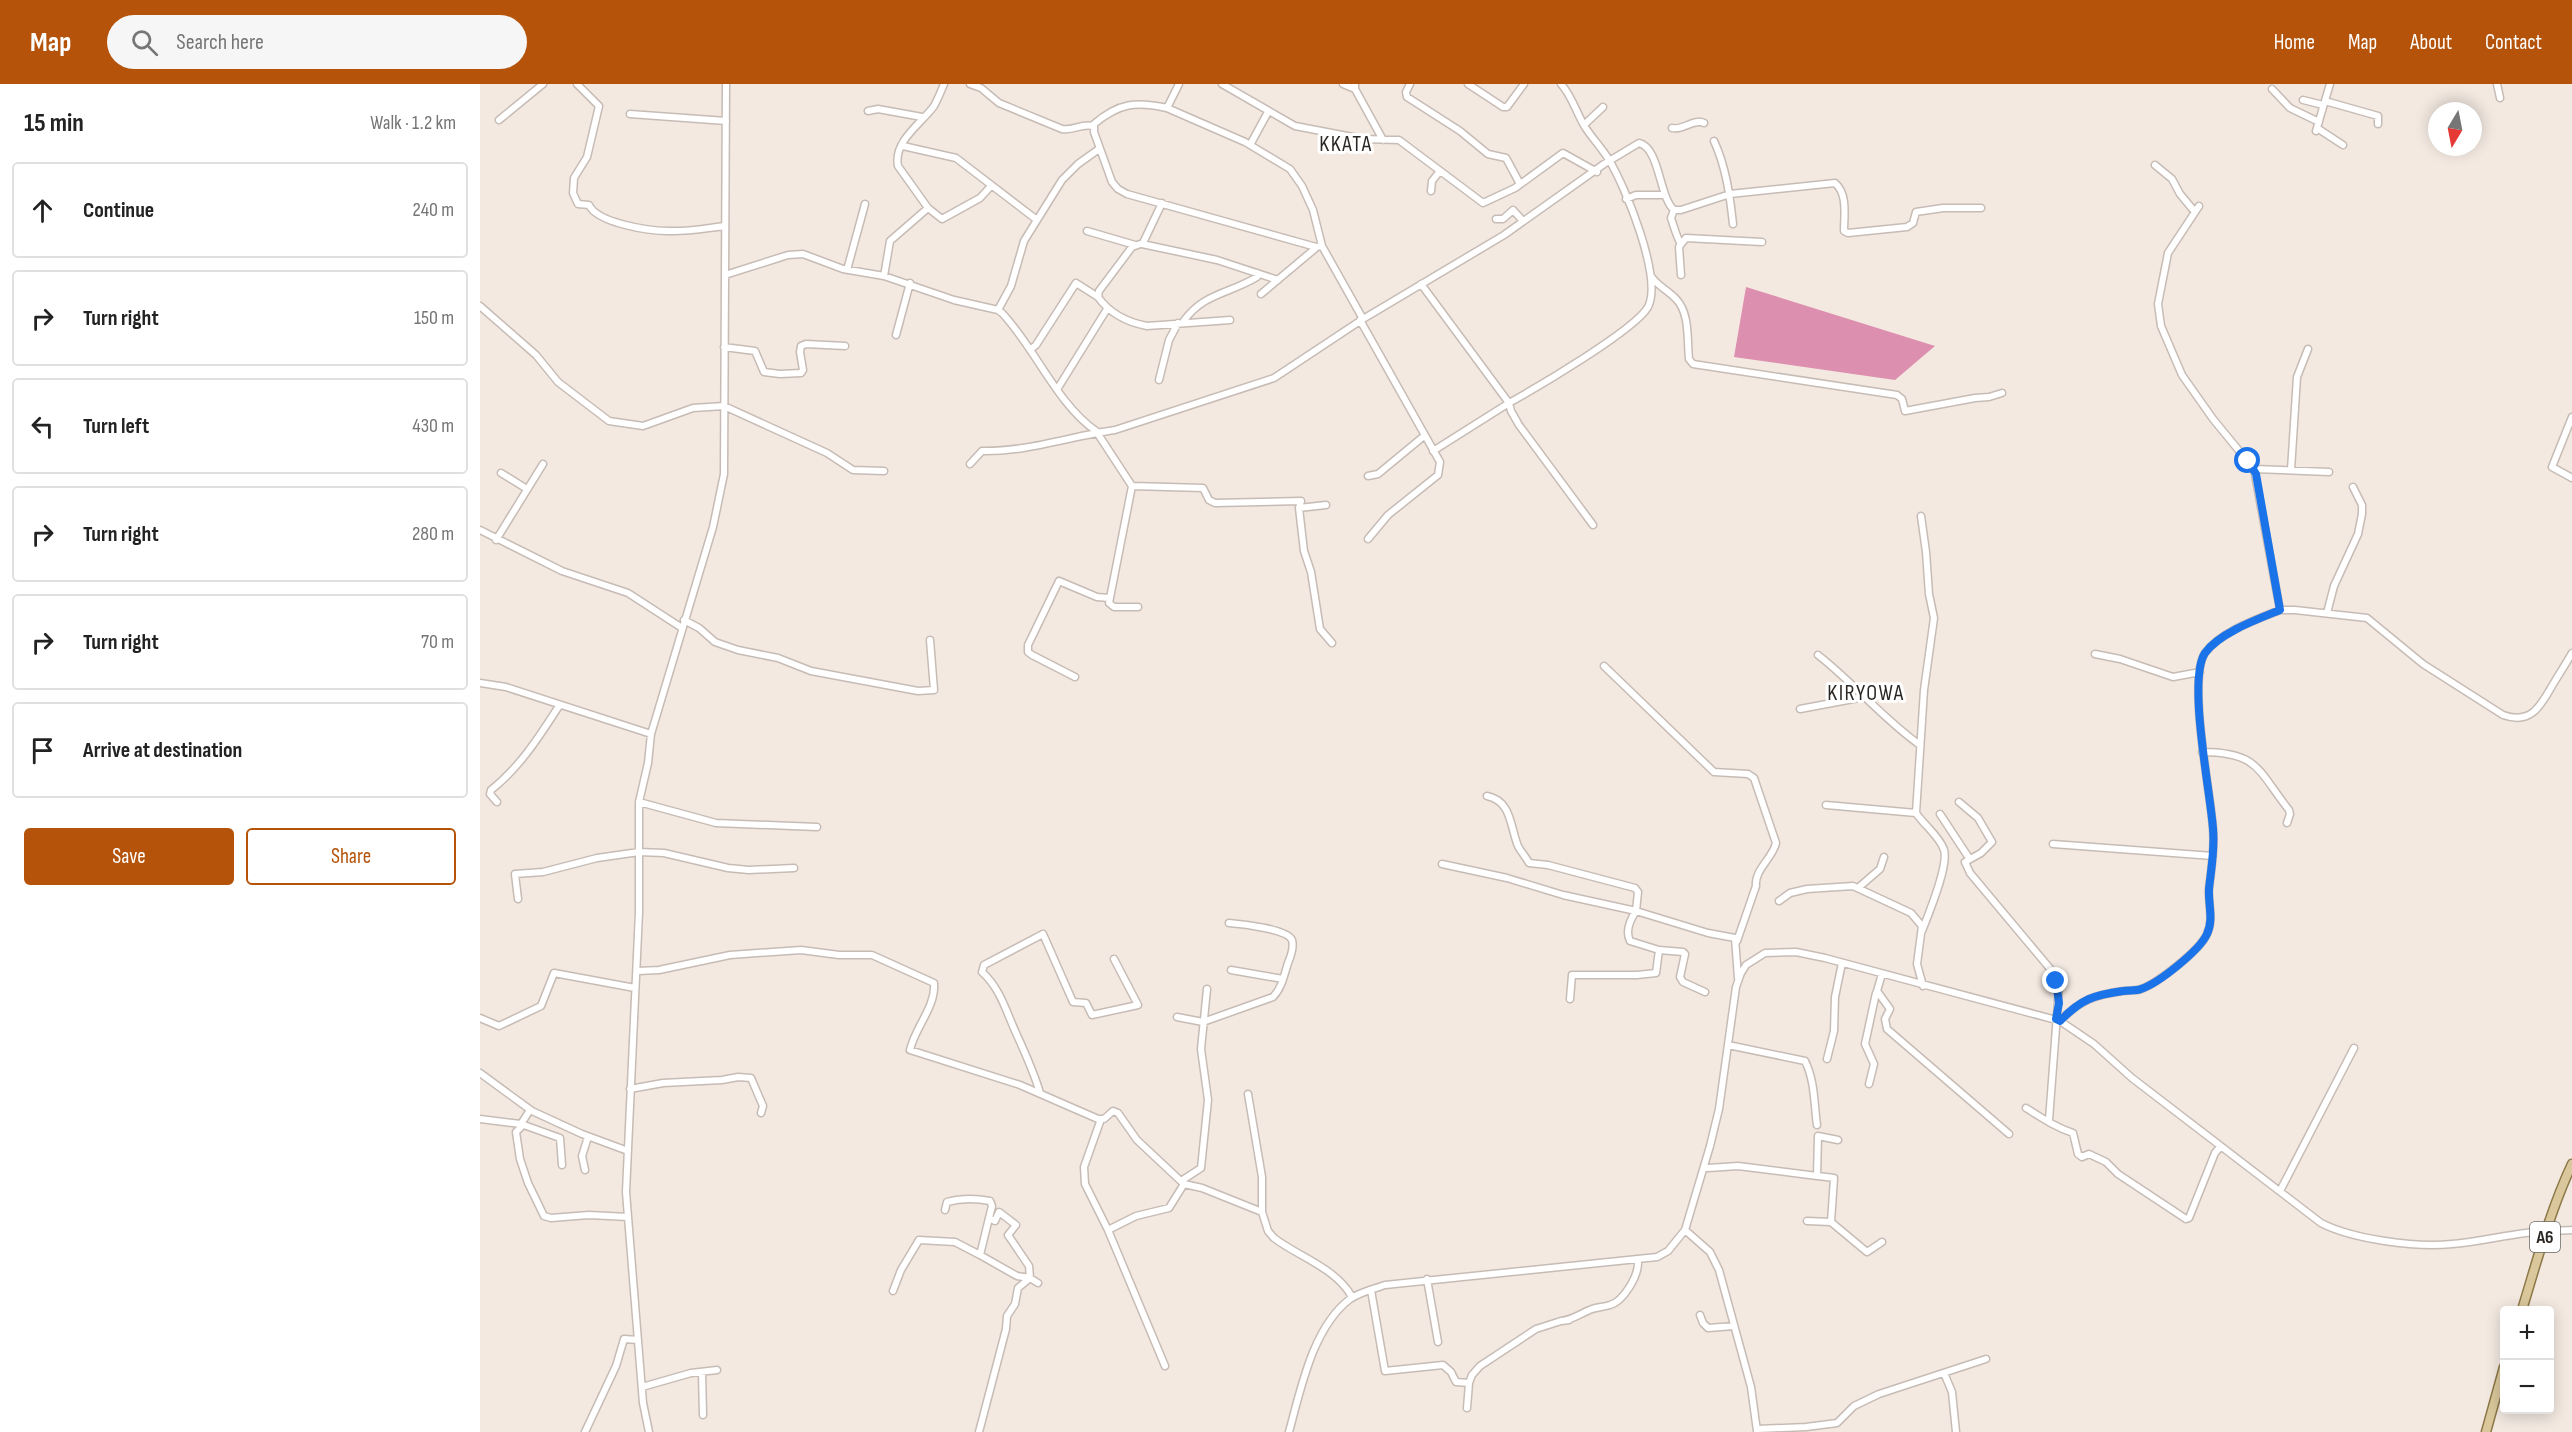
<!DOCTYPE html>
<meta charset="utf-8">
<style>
:root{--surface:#fff;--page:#f6f6f6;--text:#222;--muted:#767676;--line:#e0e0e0;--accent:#b45309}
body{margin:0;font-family:"Sofia Sans Condensed",sans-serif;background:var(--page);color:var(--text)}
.controls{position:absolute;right:18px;bottom:18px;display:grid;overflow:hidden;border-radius:6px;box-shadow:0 3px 15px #0003}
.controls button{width:54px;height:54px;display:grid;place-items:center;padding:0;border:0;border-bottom:2px solid var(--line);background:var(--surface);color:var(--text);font:30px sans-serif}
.compass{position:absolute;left:1948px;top:18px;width:54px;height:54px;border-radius:50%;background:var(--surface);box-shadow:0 3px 15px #0003;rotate:190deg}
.stop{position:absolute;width:18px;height:18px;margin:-14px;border:4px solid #1a73e8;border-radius:50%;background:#fff}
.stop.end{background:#1a73e8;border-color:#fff;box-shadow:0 2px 6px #0008}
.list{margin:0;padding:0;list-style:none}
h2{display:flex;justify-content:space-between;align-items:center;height:78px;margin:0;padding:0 24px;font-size:26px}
h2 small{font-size:20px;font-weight:400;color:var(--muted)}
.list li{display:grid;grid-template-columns:39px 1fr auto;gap:18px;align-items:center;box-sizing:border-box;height:96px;margin:0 12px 12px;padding:0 12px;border:2px solid var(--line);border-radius:6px}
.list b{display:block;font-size:22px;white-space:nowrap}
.list em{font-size:20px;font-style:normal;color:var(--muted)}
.actions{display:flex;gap:12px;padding:18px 24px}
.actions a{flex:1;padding:14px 0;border:2px solid var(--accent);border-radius:6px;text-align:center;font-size:21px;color:var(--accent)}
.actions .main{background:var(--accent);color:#fff}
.icon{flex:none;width:33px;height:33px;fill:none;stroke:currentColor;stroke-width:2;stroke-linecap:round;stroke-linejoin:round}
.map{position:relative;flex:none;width:2092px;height:1348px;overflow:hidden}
header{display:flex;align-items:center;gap:36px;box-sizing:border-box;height:84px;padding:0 30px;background:var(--accent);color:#fff}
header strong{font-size:28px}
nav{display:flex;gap:33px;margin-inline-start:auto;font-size:21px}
.search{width:420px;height:54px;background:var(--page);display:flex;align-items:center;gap:15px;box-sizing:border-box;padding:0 21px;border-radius:33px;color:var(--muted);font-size:22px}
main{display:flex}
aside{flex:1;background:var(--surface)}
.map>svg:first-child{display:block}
.forest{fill:#dd8faf}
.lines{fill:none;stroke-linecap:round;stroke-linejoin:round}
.minor-casing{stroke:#c7bcb5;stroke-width:9}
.major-casing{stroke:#8d7847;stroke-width:11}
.minor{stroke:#fff;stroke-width:6}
.major{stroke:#dac89c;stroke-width:8}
.route{stroke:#1a73e8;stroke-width:8}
.labels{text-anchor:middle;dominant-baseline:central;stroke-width:6;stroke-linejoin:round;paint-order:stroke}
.shield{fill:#fff;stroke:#6b6866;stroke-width:1.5}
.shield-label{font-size:18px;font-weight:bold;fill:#2b2724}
.quarter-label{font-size:22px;letter-spacing:1.5px;fill:#2b2724;stroke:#fff}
</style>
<header>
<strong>Map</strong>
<div class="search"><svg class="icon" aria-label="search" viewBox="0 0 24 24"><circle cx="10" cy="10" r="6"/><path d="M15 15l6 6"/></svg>Search here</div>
<nav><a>Home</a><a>Map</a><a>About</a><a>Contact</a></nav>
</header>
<main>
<aside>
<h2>15 min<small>Walk · 1.2 km</small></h2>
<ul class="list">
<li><svg class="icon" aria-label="ahead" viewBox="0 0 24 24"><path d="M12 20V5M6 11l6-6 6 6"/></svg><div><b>Continue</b></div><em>240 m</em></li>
<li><svg class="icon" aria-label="right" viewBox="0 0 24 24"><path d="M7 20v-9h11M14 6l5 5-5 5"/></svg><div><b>Turn right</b></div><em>150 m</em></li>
<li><svg class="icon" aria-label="left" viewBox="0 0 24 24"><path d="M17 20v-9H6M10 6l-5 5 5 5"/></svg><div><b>Turn left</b></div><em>430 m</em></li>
<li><svg class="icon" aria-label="right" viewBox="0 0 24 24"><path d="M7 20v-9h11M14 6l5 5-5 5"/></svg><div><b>Turn right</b></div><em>280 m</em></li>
<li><svg class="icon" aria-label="right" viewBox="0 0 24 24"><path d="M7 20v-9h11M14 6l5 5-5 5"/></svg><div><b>Turn right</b></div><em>70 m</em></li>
<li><svg class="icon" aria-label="arrive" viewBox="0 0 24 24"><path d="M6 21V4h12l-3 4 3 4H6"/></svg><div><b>Arrive at destination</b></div></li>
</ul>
<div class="actions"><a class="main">Save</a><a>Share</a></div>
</aside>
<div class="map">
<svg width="2092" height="1348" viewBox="0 0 2092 1348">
<rect width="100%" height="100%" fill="#f3e9e1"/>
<path class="forest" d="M 1266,203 L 1455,262 L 1415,296 L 1254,273 Z"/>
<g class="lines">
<g class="minor-casing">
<path id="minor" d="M 97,0 L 119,22 L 107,73 L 94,94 L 93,109 L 98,120 L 109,121 C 117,139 169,147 188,147 C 207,148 227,144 245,142
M 490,0 L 501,4 L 519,19 L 582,45 C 594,47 601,39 613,42
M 699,0 L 687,24 C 656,17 639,19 614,40 L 614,48 L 632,98 L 638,105 L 647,110 L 836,163 L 842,162
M 742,0 L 815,42 L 883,55 L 919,56 L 1003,119 L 1035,104 L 1083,69 L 1117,88
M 863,0 L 875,5
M 875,0 L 875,5 L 903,56
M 930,0 L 926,8 L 927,13 L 980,47 L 1008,70 L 1026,74 L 1040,100
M 988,0 L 1023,23 L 1027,23 L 1044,0
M 1081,0 C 1092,12 1096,28 1105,43 C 1112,54 1122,64 1129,76 C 1145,102 1183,194 1168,223 C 1155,246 1056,304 1029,319 L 1031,327 L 1039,341 L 1113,441
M 2017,0 L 2020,14
M 1792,5 L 1810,24 L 1839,38
M 1823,16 L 1843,21
M 1845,17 L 1898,32 L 1898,40
M 687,24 L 765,58 L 810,85 L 822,102 L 833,126 L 842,162 L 883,235
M 388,27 L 398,25 L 442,33
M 150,30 L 246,37
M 19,36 L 63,0
M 1104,41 L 1123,23
M 1192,44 C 1203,47 1214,34 1224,39
M 1837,44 L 1863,61
M 1836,47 L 1850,0
M 1234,57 C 1246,83 1250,112 1253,140
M 770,61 L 788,28
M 423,62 L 476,74 L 557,136
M 1675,81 L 1692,95 L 1700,110 L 1715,128
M 951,107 L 952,97 L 960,87
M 1146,115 L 1156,111 L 1185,111
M 682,119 L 663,159 L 652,163 L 619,207 L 618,213 C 630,230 646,238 667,242 L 750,236
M 1719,122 L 1688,169 L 1678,220 L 1681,242 L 1702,291 L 1733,335 L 1774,385 L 1800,526 L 1815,526 L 1887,534 L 1943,580 L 2023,631 C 2054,642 2062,618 2075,597 C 2081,587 2087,578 2092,569
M 448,124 L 462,135 L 500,114 L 511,102
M 1194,126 L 1201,126 L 1250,110 L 1355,99 C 1368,110 1364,132 1364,147 L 1368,149 L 1427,143 L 1433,139 L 1436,128 L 1463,124 L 1501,124
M 1194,126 L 1191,134 C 1193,140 1198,157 1201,160 L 1206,154 L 1282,158
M 1016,135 L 1023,135 L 1033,126 L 1043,137
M 607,147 L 655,161
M 662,160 L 737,176 L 798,196
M 1201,160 L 1199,163 L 1201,191
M 367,186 L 385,120
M 245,191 L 308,171 L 323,170 L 363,185 L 404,192 L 474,216 L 518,226 L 522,229 C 555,264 577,320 616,347 L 652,402 L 629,519 L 634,523 L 658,523
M 404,192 L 410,157 L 448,124 L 418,82 C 413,57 442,39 454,22 C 458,15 461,7 464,0
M 1171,192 C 1177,202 1188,206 1196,215 C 1210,229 1207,256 1209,275 L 1213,280 L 1417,311 L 1422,315 L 1425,327 L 1495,314 L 1509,313 L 1522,309
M 941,200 L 1029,319 L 953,367
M 781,210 L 837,163
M 0,222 L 56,271 L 78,298 L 129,337 L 163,342 L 213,324 L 244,322 L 347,369 L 373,386 L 404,387
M 518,226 L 531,202 L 544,157 L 582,96 L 598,80 L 619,65
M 880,236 L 960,378 L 958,391 L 908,431 L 888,455
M 703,238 C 723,209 749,210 777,193 L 777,189
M 416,251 L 430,199
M 244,263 L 275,267 L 284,288 L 300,290 L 321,289 L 323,286 L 320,268 L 321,262 L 326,260 L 365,262
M 551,265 L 556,261 L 596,199 L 618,213
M 679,296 L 689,256 L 698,239
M 578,304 L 627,225
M 2092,333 L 2072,383 L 2092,394
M 490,380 L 502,367 C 547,368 591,352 635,346 L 794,294 L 883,235 L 1024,151 L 1124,80 L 1159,59 C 1180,64 1179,113 1194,126
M 1774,385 L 1849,388
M 1811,386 L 1817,293 L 1828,265
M 21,389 L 47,405
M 888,392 L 898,390 L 944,352
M 652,402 L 723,404 L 729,416 L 735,419 L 821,417 L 819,424 L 824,467 L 831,488 L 840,545 L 852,559
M 819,424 L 846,421
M 0,446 L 82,487 L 148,509 L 202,544
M 16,456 L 63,380
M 1847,529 L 1854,502 L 1878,450 L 1882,430 L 1882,421 L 1873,403
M 204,536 L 219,544 L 235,558 L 258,566 L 298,574 L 331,587 L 438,607 L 454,606 L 450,556
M 1615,570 L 1640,575 L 1693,593 L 1720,588
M 1338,571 C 1374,599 1403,635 1440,661
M 1124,582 L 1234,688 L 1268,690 L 1274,694 L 1296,759 C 1293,774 1274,786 1276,802 L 1257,857
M 595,593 L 552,571 L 548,568 L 548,561 L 579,497 L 617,513 L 629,514
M 0,599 L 26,603 L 171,650
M 1320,625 L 1384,613
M 1722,668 C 1779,668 1778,687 1809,726 L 1810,730 L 1807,739
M 17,718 L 10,710 L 11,706 C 40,683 59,653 79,622
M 159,718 L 236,739 L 337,743
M 1479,718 L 1498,734 L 1512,758 L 1501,769 L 1485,778 L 1490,789 L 1572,887 L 1579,904 L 1569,1036
M 1346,721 L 1436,729 C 1444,741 1460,753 1464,766 C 1469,782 1448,831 1442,847
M 1436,729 L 1444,606 L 1454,534 L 1449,510 L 1446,468 L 1441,432
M 1460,730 L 1489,774
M 1573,760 L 1733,772
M 962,780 L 1027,794 L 1083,811 L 1156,827 L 1158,808 L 1155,804 L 1068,781 L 1049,779 C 1046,773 1041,768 1038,762 C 1030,743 1032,717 1007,712
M 1378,804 L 1400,785 L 1404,773
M 38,815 L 35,790 L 63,788 L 117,774 L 159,768 L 184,769 L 248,784 L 269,786 L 314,784
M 1299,817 L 1310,809 L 1327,805 L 1373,802 L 1431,829 L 1442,842 L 1437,880 L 1443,902
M 1179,866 L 1203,868 L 1205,870 L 1200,893 L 1203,898 L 1225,908
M 751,886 L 803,895
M 158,887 L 179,886 L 250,871 L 321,866 L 359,871 L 392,871 L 454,899 C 456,923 435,943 430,966 L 540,1001 L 618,1035 L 624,1035 L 633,1027 L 638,1029 L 657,1056 L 704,1100 L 722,1104 L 782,1128 L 788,1147 L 794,1154 C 819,1173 856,1184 872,1213
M 1402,890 L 1397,907 L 1410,925 L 1405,935 L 1407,945 L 1529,1050
M 1090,915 L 1092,891 L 1157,891 L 1176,889 L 1179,866 L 1150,857 C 1145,847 1150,836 1156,827 L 1228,849 L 1255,854 L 1258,894
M 697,933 L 723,938 L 793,913 C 802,904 804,891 808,879 C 811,872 814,863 812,856 C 807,845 762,840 749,839
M 0,934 L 19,942 L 61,922 L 74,889 L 155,904
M 1580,937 C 1600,916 1614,911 1643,907 C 1649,906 1656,907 1661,905 C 1678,899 1720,866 1727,850 C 1734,835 1728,820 1729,805 C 1731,785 1735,766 1733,745 C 1731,710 1707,596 1725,569 C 1740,548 1777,535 1800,526
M 1248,961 L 1325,977 C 1335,997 1334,1020 1337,1041
M 1347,975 L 1354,947 L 1355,913 L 1362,879
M 0,989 L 52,1027 L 102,1050 L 148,1067
M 1389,1000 L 1394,980 L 1385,960 L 1396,909
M 150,1005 L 183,999 L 242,996 L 258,993 L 271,994 L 283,1022 L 281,1029
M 560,1009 C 554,988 545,969 536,949 C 526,927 520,904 502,888 L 504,881 L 563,850 L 593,918 L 606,919 L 612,931 L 658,921 L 634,875
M 768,1010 L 782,1093 L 782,1128
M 1546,1024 C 1562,1034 1575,1043 1593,1049 L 1598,1070 L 1602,1073 L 1609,1070 L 1626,1078 L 1638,1090 L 1706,1135 L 1709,1134 L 1735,1069 L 1740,1063
M 0,1035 L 41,1040 L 50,1026
M 621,1035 L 604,1083 L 605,1100 L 628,1146 L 685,1282
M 41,1040 L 80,1054 L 82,1081
M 42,1042 L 36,1048 L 40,1075 L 48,1099 L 64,1132 L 71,1134 L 109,1131 L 148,1133
M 1228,1084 L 1258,1082 L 1337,1092 L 1338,1052 L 1358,1056
M 105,1086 L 102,1072 L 108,1053
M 1338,1092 L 1354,1094 L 1351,1138 L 1327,1137 L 1351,1138 L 1387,1168 L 1402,1158
M 701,1097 L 721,1084 L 728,1016 L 721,965 L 727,905
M 1800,1107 L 1874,964
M 465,1126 L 467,1118 C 481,1114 495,1114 510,1117 L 512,1122 L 509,1134 L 515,1137 L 519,1128 L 536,1141 L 528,1151 L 549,1182 L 550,1194 L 537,1192 L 500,1171 L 509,1134
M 628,1146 L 656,1132 L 689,1124 L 704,1100
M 1205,1146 L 1230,1168 L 1239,1186 L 1271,1303 L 1277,1347
M 947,1195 L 958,1258
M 891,1206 L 905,1287 L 963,1281 L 971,1288 L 976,1298 L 989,1299
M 413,1207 L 421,1186 L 439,1156 L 475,1158 L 500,1171
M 1220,1231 L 1223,1239 L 1228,1244 L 1254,1242
M 1089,1236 L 1081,1237 C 1093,1236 1101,1229 1112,1225 C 1118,1223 1124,1223 1130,1221 C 1144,1217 1158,1192 1158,1179
M 222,1289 L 223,1331
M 1464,1289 L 1472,1308 L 1476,1348
M 162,1303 L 211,1289 L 237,1286
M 987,1324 L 989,1299 L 992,1291 L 1000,1282 L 1056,1245 L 1081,1237
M 1277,1345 L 1326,1343 L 1357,1339 L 1374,1322 L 1399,1310 L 1506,1275
M 105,1348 L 136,1282 L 144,1255 L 158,1256
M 169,1348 L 163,1319 L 146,1108 L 159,828 L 159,718 L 168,679 L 171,650 L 233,443 L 244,390 L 246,0
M 499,1348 L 526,1245 L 527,1232 L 535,1220 L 538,1204 L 550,1194 L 558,1199
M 809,1348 C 821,1304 833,1243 870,1215 C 880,1208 894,1205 905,1201 L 1177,1173 L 1188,1167 L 1205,1146 L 1230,1062 L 1239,1025 L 1256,903 L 1261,889 L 1266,881 L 1285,869 L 1316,868 L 1345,874 L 1580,937 L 1614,960 L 1652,994 L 1841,1139 C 1872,1155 1936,1164 1972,1160 C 1997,1158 2021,1152 2046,1149 C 2061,1147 2077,1147 2092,1146"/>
</g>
<g class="major-casing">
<path id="major" d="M 2042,1226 C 2057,1177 2070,1127 2092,1080
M 2006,1348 L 2024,1283"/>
</g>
<use href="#minor" class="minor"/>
<use href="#major" class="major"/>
</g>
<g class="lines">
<path class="route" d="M 1576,897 L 1579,919 L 1576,935 L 1580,937 C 1601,915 1614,911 1643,907 C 1649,906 1656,907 1661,905 C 1679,899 1720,866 1727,850 C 1734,835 1728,820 1729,805 C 1731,785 1735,766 1733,745 C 1731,711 1707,596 1725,569 C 1739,549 1778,535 1800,526 L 1776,390 L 1768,377"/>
</g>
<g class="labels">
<rect class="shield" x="2050" y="1138" width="30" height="30" rx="4.5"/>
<g class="shield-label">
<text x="2065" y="1153">A6</text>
</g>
<g class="quarter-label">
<text x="866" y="60">KKATA</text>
<text x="1386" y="609">KIRYOWA</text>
</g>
</g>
</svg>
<div class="controls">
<button>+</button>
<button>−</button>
</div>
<svg class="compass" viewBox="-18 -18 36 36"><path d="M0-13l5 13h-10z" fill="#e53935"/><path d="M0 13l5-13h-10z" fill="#767676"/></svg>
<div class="stop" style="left:1768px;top:377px"></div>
<div class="stop end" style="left:1576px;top:897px"></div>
</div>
</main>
